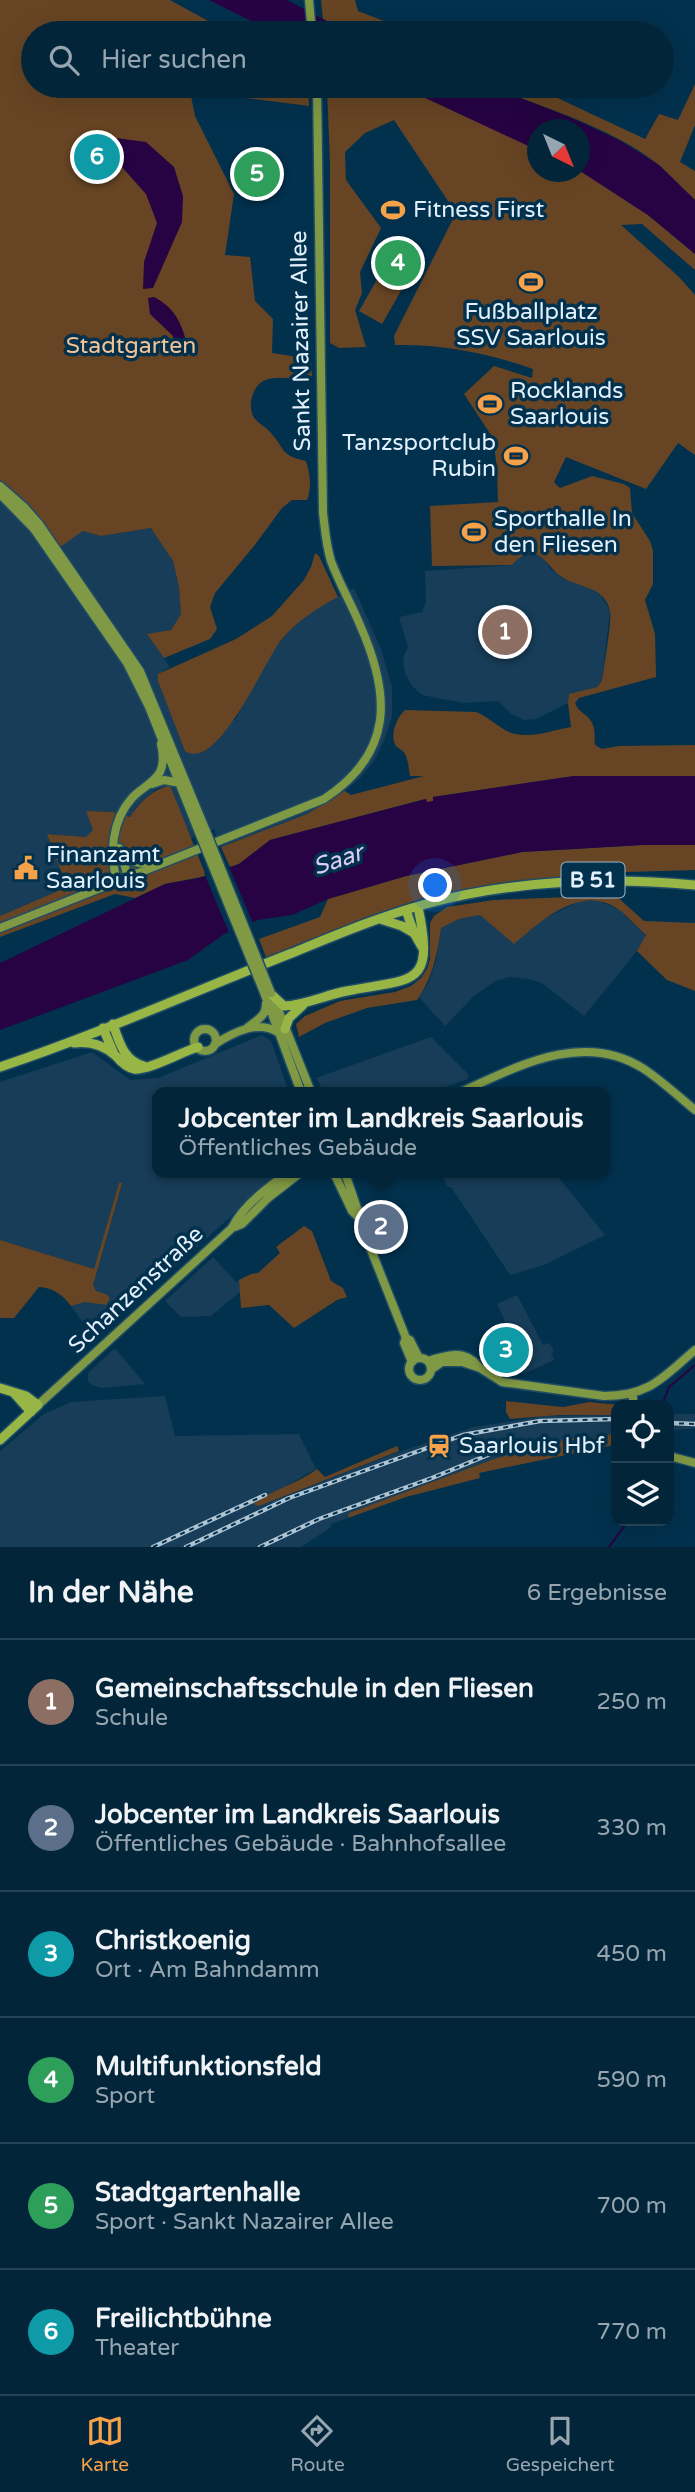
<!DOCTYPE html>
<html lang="de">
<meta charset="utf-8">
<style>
:root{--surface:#02253a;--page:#103145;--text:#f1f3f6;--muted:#96a5af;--line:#234254;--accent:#f7a149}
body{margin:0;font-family:"Varela Round",sans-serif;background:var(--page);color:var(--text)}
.controls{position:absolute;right:21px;bottom:21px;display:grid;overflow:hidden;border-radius:14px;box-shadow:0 7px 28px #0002}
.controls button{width:63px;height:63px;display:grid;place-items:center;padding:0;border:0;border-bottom:2px solid var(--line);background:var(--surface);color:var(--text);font:35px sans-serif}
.compass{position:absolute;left:527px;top:119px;width:63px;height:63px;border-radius:50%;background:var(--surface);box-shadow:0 7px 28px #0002;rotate:137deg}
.you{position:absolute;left:436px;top:886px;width:24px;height:24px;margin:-18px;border:5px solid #fff;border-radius:50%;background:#1a73e8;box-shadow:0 0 0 10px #1a73e833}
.badge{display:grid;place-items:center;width:46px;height:46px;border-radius:50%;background:var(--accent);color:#fff;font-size:23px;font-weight:700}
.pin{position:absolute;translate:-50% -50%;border:4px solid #fff;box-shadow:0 2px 7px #0006}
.popup{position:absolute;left:152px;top:1087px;width:458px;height:91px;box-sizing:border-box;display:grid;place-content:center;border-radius:14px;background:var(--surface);filter:drop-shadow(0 2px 5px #0005);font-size:23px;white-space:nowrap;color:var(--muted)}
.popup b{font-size:26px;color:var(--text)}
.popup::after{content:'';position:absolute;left:50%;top:100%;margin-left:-14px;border:14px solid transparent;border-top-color:var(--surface)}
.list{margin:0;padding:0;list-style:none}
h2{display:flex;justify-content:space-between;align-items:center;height:91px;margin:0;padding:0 28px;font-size:30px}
h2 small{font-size:23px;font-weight:400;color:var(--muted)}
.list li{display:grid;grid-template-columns:46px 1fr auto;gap:21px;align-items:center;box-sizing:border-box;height:126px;padding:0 28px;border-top:2px solid var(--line)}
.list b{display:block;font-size:26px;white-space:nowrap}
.list p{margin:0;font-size:23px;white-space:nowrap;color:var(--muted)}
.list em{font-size:23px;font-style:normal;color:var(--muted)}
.icon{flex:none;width:38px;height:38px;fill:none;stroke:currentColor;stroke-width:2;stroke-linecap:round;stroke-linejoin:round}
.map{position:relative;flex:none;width:695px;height:1547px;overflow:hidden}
.search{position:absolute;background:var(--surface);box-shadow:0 7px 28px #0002;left:21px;right:21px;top:21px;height:77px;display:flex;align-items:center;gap:18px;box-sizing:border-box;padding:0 24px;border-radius:38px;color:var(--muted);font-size:26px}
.sheet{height:847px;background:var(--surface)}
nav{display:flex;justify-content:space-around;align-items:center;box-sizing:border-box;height:98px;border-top:2px solid var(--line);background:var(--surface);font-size:19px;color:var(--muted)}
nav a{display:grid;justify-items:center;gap:4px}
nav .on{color:var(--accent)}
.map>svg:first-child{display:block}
.built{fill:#173d58}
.green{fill:#674524}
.water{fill:#270344}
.pier{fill:#02314e}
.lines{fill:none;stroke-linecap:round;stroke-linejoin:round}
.stream{stroke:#270344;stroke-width:2}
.secondary-casing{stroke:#214c66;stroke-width:11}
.primary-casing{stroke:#214c66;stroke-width:12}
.secondary{stroke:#809944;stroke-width:8}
.primary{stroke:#97b645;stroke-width:9}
.rail-casing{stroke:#afc4d3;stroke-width:4.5}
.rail{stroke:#02314e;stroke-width:2;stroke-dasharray:5;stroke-linecap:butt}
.secondary-bridge-casing{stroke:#214c66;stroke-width:11;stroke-linecap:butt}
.secondary-bridge{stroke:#809944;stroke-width:8}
.labels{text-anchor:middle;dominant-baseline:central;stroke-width:7;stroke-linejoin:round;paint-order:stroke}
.shield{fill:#02314e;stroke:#9fb7c7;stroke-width:2}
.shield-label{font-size:21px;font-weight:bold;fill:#e2f0fb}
.poi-label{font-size:23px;fill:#e2f0fb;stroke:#02314e;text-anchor:start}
.street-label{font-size:23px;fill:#e2f0fb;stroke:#02314e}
.park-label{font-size:23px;fill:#f5c294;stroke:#02314e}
.water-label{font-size:24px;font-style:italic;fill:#ddcdf5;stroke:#02314e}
</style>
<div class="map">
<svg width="695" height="1547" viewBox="0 0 695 1547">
<rect width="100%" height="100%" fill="#02314e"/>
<path class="built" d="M 0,480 L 30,509 L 83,531 L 101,536 L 151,528 L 161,541 L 173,561 L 179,587 L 181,614 L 171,630 L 148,635 L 170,667 L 164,670 L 158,681 L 171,712 L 235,720 L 267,659 L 280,641 L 302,617 L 354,588 L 381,649 L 392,687 L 392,717 L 384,741 L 374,761 L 361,777 L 338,797 L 307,814 L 221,847 L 214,829 L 190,838 L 170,785 L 156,789 L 136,807 L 131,817 L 113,812 L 87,811 L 93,831 L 86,837 L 48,834 L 67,887 L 0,916 Z
M 534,554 L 544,559 L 550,568 L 562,578 L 590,588 L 601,596 L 610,610 L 602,681 L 597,687 L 569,694 L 568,703 L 536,719 L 524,720 L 511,714 L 498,701 L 463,703 L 422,695 L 412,686 L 405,673 L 403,658 L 408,647 L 399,617 L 422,612 L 426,602 L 425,571 L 512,565 L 521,556 Z
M 579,901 L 599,901 L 620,910 L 646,936 L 637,951 L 584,1016 L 542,983 L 529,979 L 510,977 L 495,981 L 473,997 L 445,1026 L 419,997 L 428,984 L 436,961 L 441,928 L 459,919 L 480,915 L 544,919 Z
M 262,1035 L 271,1041 L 289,1092 L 157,1092 L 157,1173 L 279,1173 L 95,1339 L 71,1306 L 85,1302 L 106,1305 L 106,1294 L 96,1291 L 93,1285 L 119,1183 L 94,1269 L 0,1240 L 0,1082 L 92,1052 L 130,1080 L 158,1078 Z
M 431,1037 L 468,1074 L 468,1079 L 431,1092 L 324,1092 L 316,1078 Z
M 441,1173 L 555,1173 L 605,1235 L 544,1265 L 510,1275 L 451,1187 L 447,1187 Z
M 213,1257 L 236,1282 L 239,1280 L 240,1292 L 211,1316 L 181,1317 L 165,1301 Z
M 517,1295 L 543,1345 L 550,1343 L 554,1352 L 551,1353 L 554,1360 L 523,1374 L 520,1367 L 524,1364 L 497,1304 Z
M 115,1348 L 145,1384 L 102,1388 L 92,1385 L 88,1381 L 88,1373 Z
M 165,1396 L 175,1436 L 299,1434 L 316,1469 L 265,1498 L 259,1506 L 393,1454 L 474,1427 L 545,1416 L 616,1415 L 616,1433 L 579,1441 L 567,1439 L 494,1459 L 348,1516 L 348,1518 L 331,1524 L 330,1528 L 301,1547 L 0,1547 L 0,1451 L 44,1414 L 71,1402 Z
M 669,1414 L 695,1414 L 695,1428 L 669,1431 Z"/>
<path class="green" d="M 0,0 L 170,0 L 230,33 L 33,33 L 33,86 L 308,86 L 309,106 L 190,91 L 195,116 L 234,194 L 225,255 L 250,257 L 255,301 L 273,319 L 272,353 L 311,359 L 312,376 C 297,381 275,374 263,381 C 252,388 248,405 253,416 C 256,422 265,426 269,431 C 286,448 278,455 306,461 C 310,474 312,488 307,500 L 292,500 L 282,508 L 254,546 L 215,593 L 210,607 L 217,629 L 210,639 L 164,658 L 147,634 L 171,630 L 181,614 L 179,587 L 173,561 L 151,528 L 101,536 L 83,531 L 60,547 L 30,509 L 0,480 Z
M 321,0 L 355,0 L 358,11 L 415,33 C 377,33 358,37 323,19 Z
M 695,84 L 695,125 L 680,162 L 695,171 L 695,200 C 683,189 672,177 660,166 C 616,129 542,107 489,86 L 532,86 L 645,139 L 659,114 L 678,120 Z
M 327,86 C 344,86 364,83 382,86 C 434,94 490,127 537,150 L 538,172 L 582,172 L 648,215 L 695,254 L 695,270 L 642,224 L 621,225 L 678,276 L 695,295 L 695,455 L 678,443 L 646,489 L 566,457 L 554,482 L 560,488 L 592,476 L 624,484 L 630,488 L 632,513 L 650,541 L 653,551 L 653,584 L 645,600 L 655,634 L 656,677 L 579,698 L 575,703 C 578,712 586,713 591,721 C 596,729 594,736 595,745 L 602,749 L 619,746 L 695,745 L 695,776 L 574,776 L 433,797 L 433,801 L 427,803 L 425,799 L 270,840 L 239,864 L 230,867 L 221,847 L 307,814 L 345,791 L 351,795 L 424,776 L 410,776 C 409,770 408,759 405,754 C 403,750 399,749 396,746 C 389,736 397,717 405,710 L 476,712 C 490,717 501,731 515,734 C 533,738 554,730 571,727 L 568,703 L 569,694 L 597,687 L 602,681 C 604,666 612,622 610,611 C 605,585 575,588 559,575 C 551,569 545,557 535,554 C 525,552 519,558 512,565 L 432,566 L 430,506 L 498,502 L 497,468 L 493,438 L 464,394 L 494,366 L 532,378 L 533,369 C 488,353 442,344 395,345 L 394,336 L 456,213 L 394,120 L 365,133 L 345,152 L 346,180 L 381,228 L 360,272 L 362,293 L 355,310 L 366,347 L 339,348 L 330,343 L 330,164 Z
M 389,247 L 416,263 L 408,278 L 380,262 Z
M 383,269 L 406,282 L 382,324 L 359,311 Z
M 315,553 L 319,556 L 338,597 C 316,609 298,620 282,639 C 265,659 218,773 185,751 L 158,681 L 158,674 L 236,639 L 272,616 L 304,580 L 311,567 Z
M 170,785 L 206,876 L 165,884 L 135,898 L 115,894 L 0,937 L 0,916 L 67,887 L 47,834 L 86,837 L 93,830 L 86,811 L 113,812 L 130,817 C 140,801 153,790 170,785 Z
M 642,845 L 695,845 L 695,870 L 627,872 L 482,886 L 426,897 L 364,918 L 266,957 L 259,939 L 320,917 L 328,899 L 406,876 L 522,852 Z
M 615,895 L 644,921 L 695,923 L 695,991 L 667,980 L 637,951 L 646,935 C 638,928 630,919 622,912 C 584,881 542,920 514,944 L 480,915 L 459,919 L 441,928 C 437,955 433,977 417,1000 L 367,1008 L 325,1023 L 299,1037 L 296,1024 L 305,1016 L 340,1001 L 395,992 L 411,986 L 421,978 L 427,969 L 430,959 L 430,923 L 434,916 L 447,907 L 494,900 Z
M 119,1183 L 122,1183 L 93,1285 L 96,1291 L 106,1294 L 110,1298 L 106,1305 L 85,1302 L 71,1306 C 62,1294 53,1288 39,1287 L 14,1318 L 0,1318 L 0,1240 L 94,1269 Z
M 304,1226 L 312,1231 L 331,1281 L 343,1288 L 347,1297 L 337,1300 L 294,1328 L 269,1305 L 241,1308 L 239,1280 L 251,1274 L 258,1273 L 280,1253 L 276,1247 Z
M 506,1401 L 563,1407 L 589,1402 L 620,1405 L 616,1405 L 616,1415 L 560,1415 L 510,1419 L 506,1412 Z
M 616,1433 L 616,1447 L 614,1445 L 479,1473 L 480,1478 L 406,1497 L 348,1518 L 349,1513 L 494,1459 L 535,1446 L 578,1437 L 579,1441 Z
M 397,1446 L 399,1451 L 259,1506 L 253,1504 C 272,1490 297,1484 317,1469 L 325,1477 Z"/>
<path class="water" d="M 209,0 L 287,0 L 340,28 L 356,33 L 275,33 Z
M 383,86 L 489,86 L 497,89 L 567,116 L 619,140 L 659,165 L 695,200 L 695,254 L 648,215 L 580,171 L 580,130 L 538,130 L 537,150 L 423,97 Z
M 116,138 L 146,142 L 174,167 L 183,196 L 182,222 L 153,288 L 143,289 L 144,262 L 157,223 L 146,194 L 111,155 Z
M 154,297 C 176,308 183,326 188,349 L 180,351 L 172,335 L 150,314 L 148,298 Z
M 574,776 L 695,776 L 695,845 L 642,845 L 522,852 L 406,876 L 328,899 L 292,915 L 258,920 L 224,934 L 188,960 L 0,1030 L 0,963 L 165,884 L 199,878 L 239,864 L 270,840 L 426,799 L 427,802 L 433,801 L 433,797 Z"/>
<path class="pier" d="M 228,864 L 254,926 L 230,935 L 204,873 Z"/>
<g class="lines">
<path class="stream" d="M 664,1400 L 669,1387 L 695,1365
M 609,1547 L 628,1521"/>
<g class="secondary-casing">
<path id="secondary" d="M 309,0 L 312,33
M 0,486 L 24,507 L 39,524 L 140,671 L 206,831
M 0,494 L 34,529 L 127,663 L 149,707 L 200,835
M 152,784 L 164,780 L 180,783
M 119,848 L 135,862 L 154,866
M 121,853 L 128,877
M 117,881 C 109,854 112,820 132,798 C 140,789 154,783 160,772 C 164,764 163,753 161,744
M 0,928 L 324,799 C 394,753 391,695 360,625 C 351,603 339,583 331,561 C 326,545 325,529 323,513 L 317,86
M 272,994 L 311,1092
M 265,995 L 301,1092
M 247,1028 C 255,1021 267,1016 266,1004
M194 1040a11 11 0 1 1 22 0a11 11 0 1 1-22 0Z
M 215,1044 C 234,1032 259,1019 279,1033
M 461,1092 C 518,1066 584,1030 644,1069 C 662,1081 678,1096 695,1110
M 334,1173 L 352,1211 L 358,1217 L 406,1338 L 410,1340 L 419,1358
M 345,1173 L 357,1208 L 358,1217
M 232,1228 C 242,1206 269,1186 288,1173
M 406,1338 L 404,1343 L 412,1362
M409 1369a11 11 0 1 1 22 0a11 11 0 1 1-22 0Z
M 428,1361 C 446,1355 464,1349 478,1366
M 432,1369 L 442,1362 L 462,1362 L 480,1368 L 502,1382 L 604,1396 C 650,1396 663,1377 695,1350
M 633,1394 L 633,1405
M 38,1405 L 232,1228 L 242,1224 L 268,1198 L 300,1173
M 669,1456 L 695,1463"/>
</g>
<g class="primary-casing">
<path id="primary" d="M 406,910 L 414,933 L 422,947
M 380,919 L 402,926 L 414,933
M 272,995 L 284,1006 C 306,1005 325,995 347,991 C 414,978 435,988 418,907
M 113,1024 C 119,1042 124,1061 144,1066
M 103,1028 L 114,1054
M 285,1029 L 289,1018 L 303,1005
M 74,1043 C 90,1041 104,1045 116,1056 C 121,1062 126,1067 134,1069 C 148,1071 181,1052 198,1047
M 0,1067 C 99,1034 195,991 292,953 C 336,935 381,916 426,904 C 514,880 605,877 695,885
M 0,1388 L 26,1396 L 38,1405 L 0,1440
M 14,1393 L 31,1412"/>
</g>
<use href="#secondary" class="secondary"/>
<use href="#primary" class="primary"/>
<g class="rail-casing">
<path id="rail" d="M 669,1423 L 695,1424
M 153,1547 L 265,1495
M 186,1547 L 289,1498 L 463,1435 L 540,1421 L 616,1419
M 260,1547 L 319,1519 L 432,1478 L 507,1447"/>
</g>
<use href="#rail" class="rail"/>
<g class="secondary-bridge-casing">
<path id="secondary-bridge" d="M 206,831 L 271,993
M 200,835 L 265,995"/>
</g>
<use href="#secondary-bridge" class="secondary-bridge"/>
</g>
<defs>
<g id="stadium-bare" transform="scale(1.89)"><path d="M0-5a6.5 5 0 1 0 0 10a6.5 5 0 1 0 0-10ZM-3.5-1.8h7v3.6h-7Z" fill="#f7a149" stroke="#02314e" stroke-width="2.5" paint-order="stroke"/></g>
<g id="civic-bare" transform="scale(1.89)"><path d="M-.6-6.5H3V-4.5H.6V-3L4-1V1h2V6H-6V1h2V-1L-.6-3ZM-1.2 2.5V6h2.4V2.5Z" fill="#f7a149" stroke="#02314e" stroke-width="2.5" paint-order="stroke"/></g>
<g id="station-bare" transform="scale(1.89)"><path d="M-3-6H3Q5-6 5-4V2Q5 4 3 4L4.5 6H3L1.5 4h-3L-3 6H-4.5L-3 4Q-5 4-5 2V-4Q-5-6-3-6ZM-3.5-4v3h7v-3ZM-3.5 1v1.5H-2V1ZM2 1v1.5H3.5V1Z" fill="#f7a149" stroke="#02314e" stroke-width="2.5" paint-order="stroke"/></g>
</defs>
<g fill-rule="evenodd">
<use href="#stadium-bare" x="393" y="210"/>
<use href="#stadium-bare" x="531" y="282"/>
<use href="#stadium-bare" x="490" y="404"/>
<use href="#stadium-bare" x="516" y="456"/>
<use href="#stadium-bare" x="474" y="532"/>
<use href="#civic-bare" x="26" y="868"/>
<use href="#station-bare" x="439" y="1446"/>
</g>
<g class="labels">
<rect class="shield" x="561.5" y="862.5" width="63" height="35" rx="5"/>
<g class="shield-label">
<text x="593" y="880">B 51</text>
</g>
<g class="poi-label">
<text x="413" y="210">Fitness First</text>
<text x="531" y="312" text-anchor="middle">Fußballplatz<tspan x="531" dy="26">SSV Saarlouis</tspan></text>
<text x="510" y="391">Rocklands<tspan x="510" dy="26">Saarlouis</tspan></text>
<text x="496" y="443" text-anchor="end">Tanzsportclub<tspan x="496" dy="26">Rubin</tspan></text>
<text x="494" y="519">Sporthalle In<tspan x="494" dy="26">den Fliesen</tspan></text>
<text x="46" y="855">Finanzamt<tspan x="46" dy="26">Saarlouis</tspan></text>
<text x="459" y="1446">Saarlouis Hbf</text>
</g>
<g class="street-label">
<text transform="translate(301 341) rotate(-91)">Sankt Nazairer Allee</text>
<text transform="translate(136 1290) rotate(-43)">Schanzenstraße</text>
</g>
<g class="park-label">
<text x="131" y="346">Stadtgarten</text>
</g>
<g class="water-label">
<text transform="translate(338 860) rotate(-18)">Saar</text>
</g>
</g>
</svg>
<div class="controls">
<button><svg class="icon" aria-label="locate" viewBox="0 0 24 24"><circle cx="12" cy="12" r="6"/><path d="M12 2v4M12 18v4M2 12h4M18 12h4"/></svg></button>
<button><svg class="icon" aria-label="layers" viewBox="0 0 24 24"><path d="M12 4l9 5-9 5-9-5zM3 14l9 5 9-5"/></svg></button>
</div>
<svg class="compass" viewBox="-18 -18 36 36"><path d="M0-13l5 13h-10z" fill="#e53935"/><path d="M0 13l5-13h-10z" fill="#96a5af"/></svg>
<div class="you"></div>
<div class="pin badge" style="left:505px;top:632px;background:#8d6e63">1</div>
<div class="pin badge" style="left:381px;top:1227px;background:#5c6f8a">2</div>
<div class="popup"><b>Jobcenter im Landkreis Saarlouis</b>Öffentliches Gebäude</div>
<div class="pin badge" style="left:506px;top:1350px;background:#0f9aa8">3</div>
<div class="pin badge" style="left:398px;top:263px;background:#2e9e5b">4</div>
<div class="pin badge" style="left:257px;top:174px;background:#2e9e5b">5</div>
<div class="pin badge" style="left:97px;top:157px;background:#0f9aa8">6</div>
<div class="search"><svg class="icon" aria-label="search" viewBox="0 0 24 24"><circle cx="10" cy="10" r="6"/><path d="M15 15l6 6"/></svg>Hier suchen</div>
</div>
<section class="sheet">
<h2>In der Nähe<small>6 Ergebnisse</small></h2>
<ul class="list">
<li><span class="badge" style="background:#8d6e63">1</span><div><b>Gemeinschaftsschule in den Fliesen</b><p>Schule</p></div><em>250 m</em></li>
<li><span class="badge" style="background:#5c6f8a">2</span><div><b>Jobcenter im Landkreis Saarlouis</b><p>Öffentliches Gebäude · Bahnhofsallee</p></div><em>330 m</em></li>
<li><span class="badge" style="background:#0f9aa8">3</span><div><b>Christkoenig</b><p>Ort · Am Bahndamm</p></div><em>450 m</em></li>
<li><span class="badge" style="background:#2e9e5b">4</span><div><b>Multifunktionsfeld</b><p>Sport</p></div><em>590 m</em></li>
<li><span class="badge" style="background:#2e9e5b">5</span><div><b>Stadtgartenhalle</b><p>Sport · Sankt Nazairer Allee</p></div><em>700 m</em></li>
<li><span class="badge" style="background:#0f9aa8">6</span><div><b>Freilichtbühne</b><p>Theater</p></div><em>770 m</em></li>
</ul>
</section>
<nav>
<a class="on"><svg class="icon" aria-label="map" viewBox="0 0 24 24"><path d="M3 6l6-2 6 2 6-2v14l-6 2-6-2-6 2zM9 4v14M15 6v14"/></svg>Karte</a>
<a><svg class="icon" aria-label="directions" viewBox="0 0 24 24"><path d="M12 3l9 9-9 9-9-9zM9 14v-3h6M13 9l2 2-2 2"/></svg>Route</a>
<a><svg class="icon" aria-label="saved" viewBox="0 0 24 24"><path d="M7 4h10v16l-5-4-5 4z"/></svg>Gespeichert</a>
</nav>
